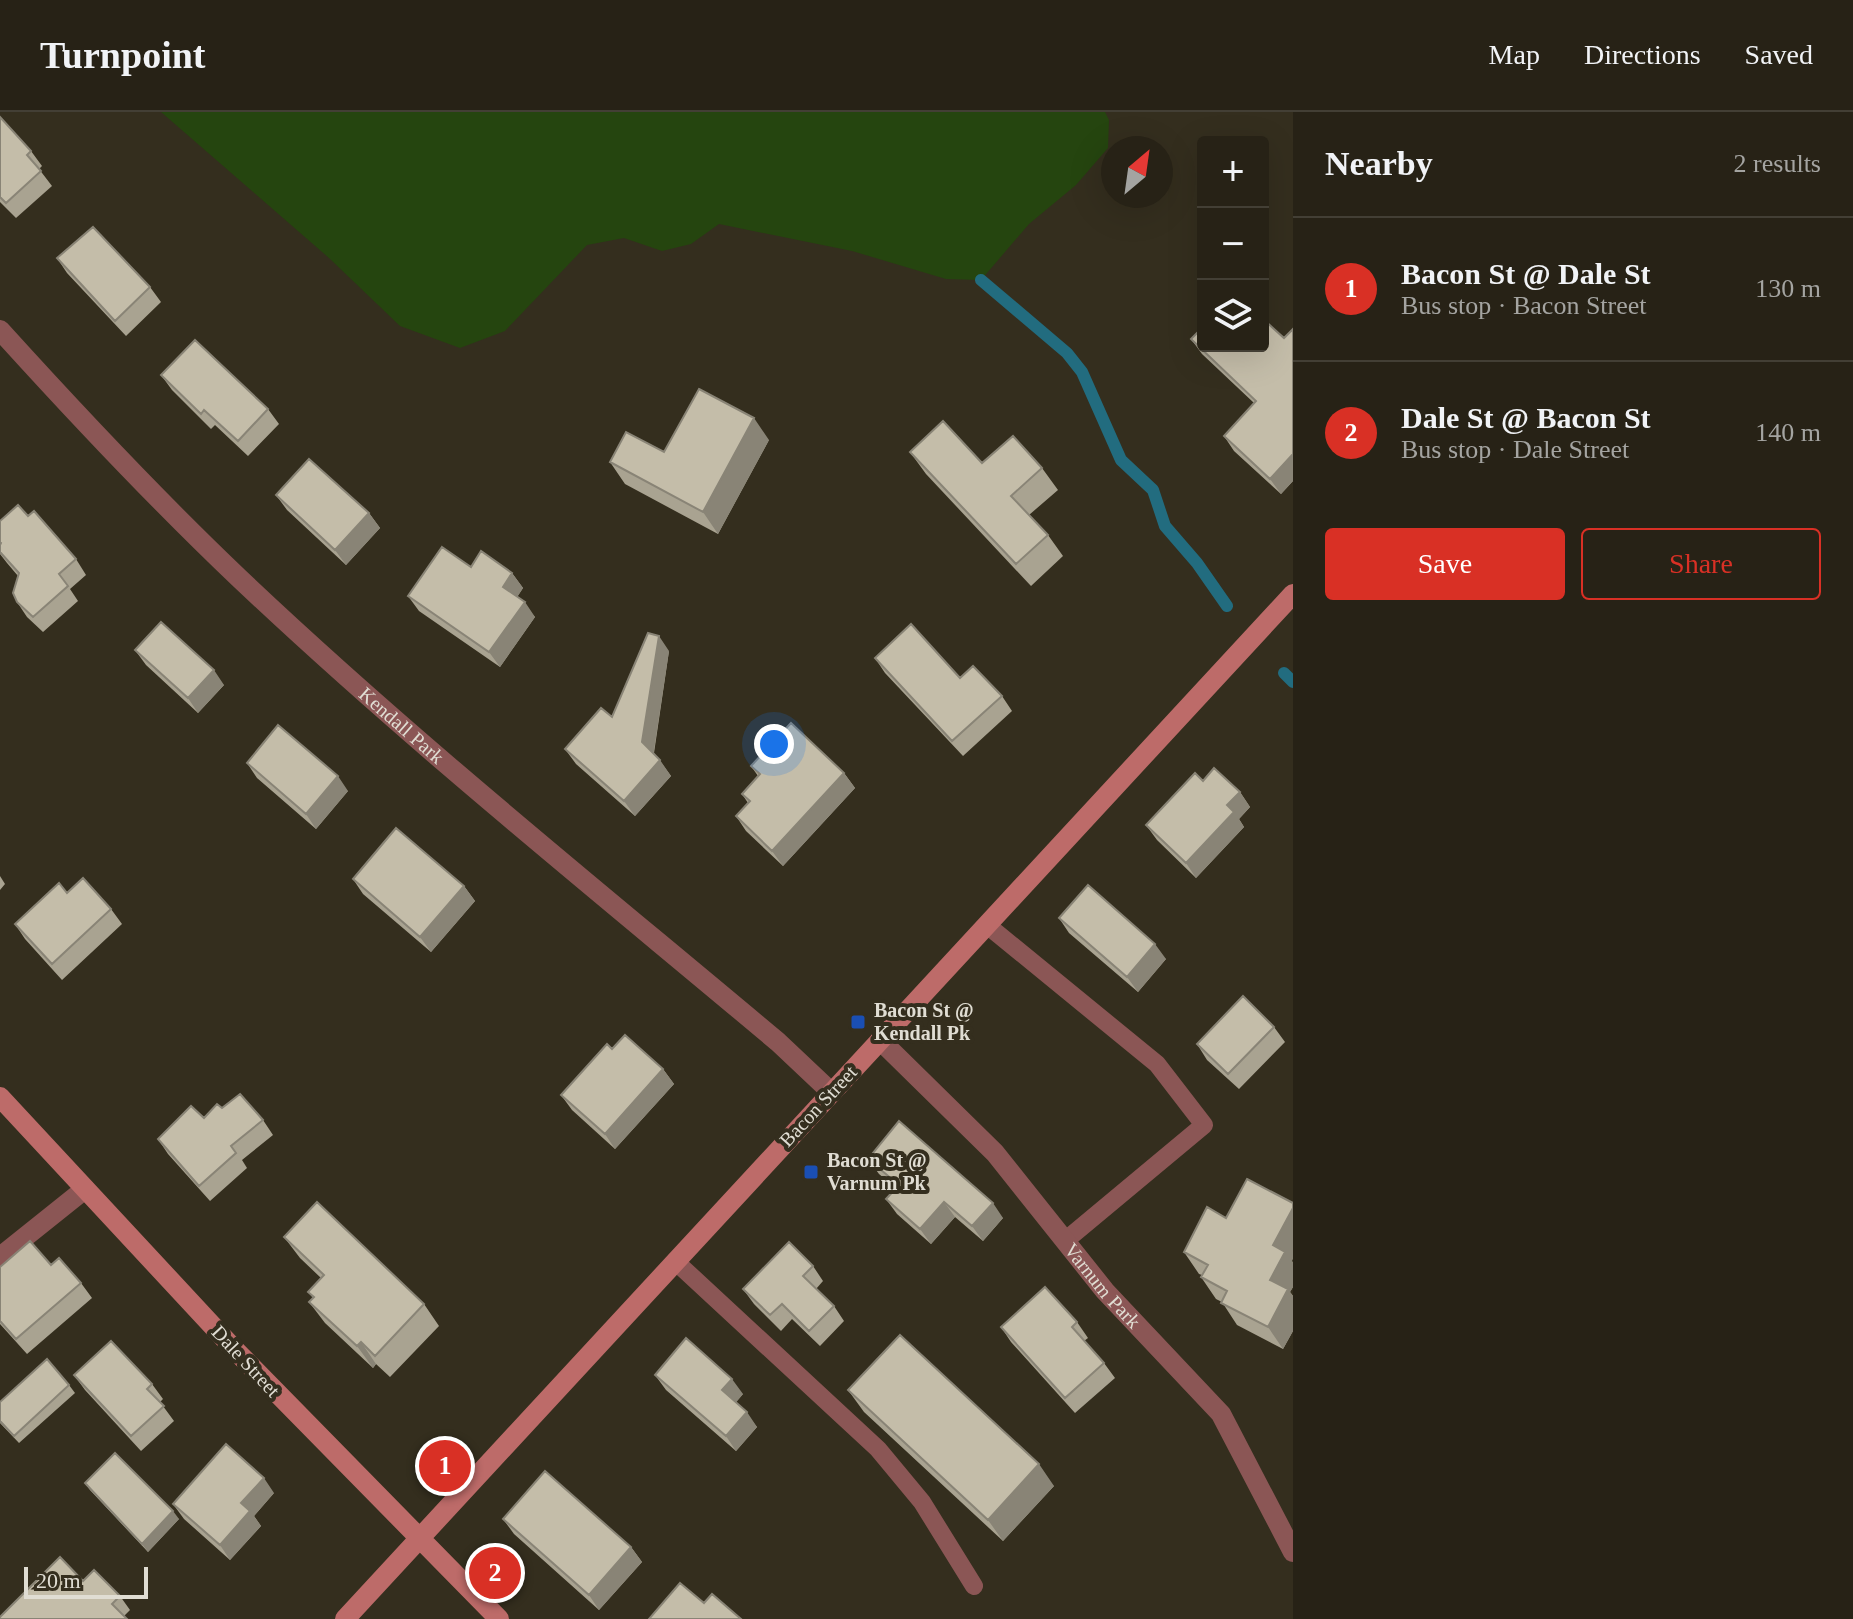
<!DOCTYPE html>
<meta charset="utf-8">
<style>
:root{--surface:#272216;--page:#332f23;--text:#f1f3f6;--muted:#a4a4a1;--line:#433f35;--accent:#d93025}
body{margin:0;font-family:Georgia,serif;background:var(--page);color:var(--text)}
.controls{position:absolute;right:24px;top:24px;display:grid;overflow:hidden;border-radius:8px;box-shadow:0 8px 32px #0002}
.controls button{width:72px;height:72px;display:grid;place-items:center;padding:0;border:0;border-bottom:2px solid var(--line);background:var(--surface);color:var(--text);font:40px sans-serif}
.compass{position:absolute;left:1101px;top:24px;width:72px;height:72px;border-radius:50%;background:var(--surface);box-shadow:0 8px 32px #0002;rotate:29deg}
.scale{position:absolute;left:24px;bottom:20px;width:124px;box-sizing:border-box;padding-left:8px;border:4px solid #e0ddd3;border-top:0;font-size:22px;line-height:28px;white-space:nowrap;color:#e0ddd3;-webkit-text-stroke:6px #342e1e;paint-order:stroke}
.you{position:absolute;left:774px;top:632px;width:28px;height:28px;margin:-20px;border:6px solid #fff;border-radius:50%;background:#1a73e8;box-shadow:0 0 0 12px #1a73e833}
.badge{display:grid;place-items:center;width:52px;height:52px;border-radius:50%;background:var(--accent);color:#fff;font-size:26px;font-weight:700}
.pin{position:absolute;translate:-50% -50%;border:4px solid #fff;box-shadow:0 2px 8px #0006}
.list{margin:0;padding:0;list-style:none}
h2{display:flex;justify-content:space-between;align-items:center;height:104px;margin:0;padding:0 32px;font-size:34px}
h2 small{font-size:26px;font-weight:400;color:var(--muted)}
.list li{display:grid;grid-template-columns:52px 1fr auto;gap:24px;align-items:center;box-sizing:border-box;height:144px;padding:0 32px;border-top:2px solid var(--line)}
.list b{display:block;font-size:30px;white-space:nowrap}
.list p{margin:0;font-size:26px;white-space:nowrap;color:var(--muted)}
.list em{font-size:26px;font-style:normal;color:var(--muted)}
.actions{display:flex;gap:16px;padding:24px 32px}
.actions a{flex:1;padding:18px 0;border:2px solid var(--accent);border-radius:8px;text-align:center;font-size:28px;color:var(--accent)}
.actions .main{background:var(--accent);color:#fff}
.icon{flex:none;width:44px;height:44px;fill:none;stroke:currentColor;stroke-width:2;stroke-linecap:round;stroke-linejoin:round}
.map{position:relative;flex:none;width:1293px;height:1507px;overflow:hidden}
header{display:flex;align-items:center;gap:48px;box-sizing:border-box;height:112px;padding:0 40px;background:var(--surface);border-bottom:2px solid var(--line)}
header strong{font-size:38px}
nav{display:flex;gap:44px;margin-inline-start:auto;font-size:28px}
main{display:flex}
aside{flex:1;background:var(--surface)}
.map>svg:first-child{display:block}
.green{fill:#25450f}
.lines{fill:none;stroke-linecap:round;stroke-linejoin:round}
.stream{stroke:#226c7f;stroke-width:12}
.lane{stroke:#8b5655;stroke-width:18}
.street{stroke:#8b5655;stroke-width:20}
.secondary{stroke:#bd6b69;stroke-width:20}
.wall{fill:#a9a391}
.shaded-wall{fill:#898476}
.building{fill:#c4bda9;stroke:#898476;stroke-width:2}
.transit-dot{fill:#1a4fb4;stroke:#342e1e;stroke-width:3}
.labels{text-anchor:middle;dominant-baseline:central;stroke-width:8;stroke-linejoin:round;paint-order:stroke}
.street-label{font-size:20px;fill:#e0ddd3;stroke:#342e1e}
.poi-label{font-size:20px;font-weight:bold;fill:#e0ddd3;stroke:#342e1e;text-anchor:start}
</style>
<header>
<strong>Turnpoint</strong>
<nav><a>Map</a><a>Directions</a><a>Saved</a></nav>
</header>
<main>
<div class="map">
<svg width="1293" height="1507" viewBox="0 0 1293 1507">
<rect width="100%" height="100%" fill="#342e1e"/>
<path class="green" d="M 161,0 L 1105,0 L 1109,8 L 1108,36 L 1076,73 L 1029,112 L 981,168 L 946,167 L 852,139 L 719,112 L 691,132 L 662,139 L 624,126 L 587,133 L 505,219 L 460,236 L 400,214 L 329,146 Z"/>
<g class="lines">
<path class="stream" d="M 981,168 L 1067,241 L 1082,260 L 1121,348 L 1153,378 L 1165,414 L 1197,451 L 1227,494
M 1284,561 L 1293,570"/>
<path class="lane" d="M 987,813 L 1157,952 L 1204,1013 L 1066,1128
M 675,1149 L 878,1337 L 922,1390 L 974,1474"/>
<g class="street">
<path id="s1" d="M 0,218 C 77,303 156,387 239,466 C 411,629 597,778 778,930 L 831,980"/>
<path id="s2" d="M 880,928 L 995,1041 L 1105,1179 L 1221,1302 L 1293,1440"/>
<path d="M 0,1145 L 85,1077"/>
</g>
<path class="secondary" d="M 0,985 L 235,1238 L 499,1507
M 345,1507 L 1293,482"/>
</g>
<path class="wall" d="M 0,5 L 31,39 L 42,54 L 39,57 L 52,74 L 16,106 L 0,90 Z
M 57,146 L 150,175 L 161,190 L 126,224 L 67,161 Z
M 1293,217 L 1293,369 L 1281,382 L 1234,339 L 1224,324 L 1254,291 L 1202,242 L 1191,227 L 1284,226 Z
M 161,263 L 268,297 L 279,312 L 248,344 L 215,313 L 211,317 L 172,278 Z
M 769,328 L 718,422 L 625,372 L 610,350 L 664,340 Z
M 910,340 L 982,351 L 1042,356 L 1058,378 L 1029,403 L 1048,423 L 1063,444 L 1031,474 L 926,362 Z
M 276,383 L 369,401 L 380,416 L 346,453 L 287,398 Z
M 28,404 L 76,447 L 86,463 L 70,477 L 78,489 L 43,520 L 27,505 L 17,490 L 18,464 L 7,451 L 0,442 L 0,409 Z
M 471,455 L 512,461 L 523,476 L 517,485 L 535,505 L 500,555 L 419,499 L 408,484 Z
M 135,538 L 224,573 L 198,601 L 146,553 Z
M 669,539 L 654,641 L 671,664 L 635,704 L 576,652 L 565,637 L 612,605 Z
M 875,546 L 960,566 L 1002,584 L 1012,599 L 963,644 L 885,561 Z
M 247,651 L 348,679 L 316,717 L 257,666 Z
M 751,654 L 844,661 L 855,676 L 783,754 L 746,719 L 736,704 L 748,691 L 742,682 L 758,664 Z
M 1203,669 L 1240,680 L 1250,695 L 1239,707 L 1244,715 L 1196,766 L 1157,728 L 1146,713 Z
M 0,764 L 5,772 L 0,778 Z
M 353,767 L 464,774 L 475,789 L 431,840 L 363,782 Z
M 67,781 L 111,797 L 122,812 L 62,868 L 25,827 L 15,812 Z
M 1059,806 L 1166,847 L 1138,880 L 1069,821 Z
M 1274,915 L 1285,930 L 1239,977 L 1207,948 L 1197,932 Z
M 663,957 L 674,972 L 615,1037 L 572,998 L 561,983 Z
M 222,996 L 263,1008 L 273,1023 L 242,1048 L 247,1056 L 210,1089 L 168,1042 L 158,1027 Z
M 868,1047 L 1003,1106 L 983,1129 L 955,1105 L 931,1132 L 897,1102 L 886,1087 L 896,1076 L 879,1062 Z
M 284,1125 L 424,1192 L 439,1214 L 390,1265 L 376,1252 L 373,1256 L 325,1211 L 309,1190 L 313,1186 L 308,1180 L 321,1166 L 300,1146 Z
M 1184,1140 L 1292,1149 L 1293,1151 L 1293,1175 L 1290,1180 L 1293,1184 L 1293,1219 L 1283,1237 L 1237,1213 L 1222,1190 L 1216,1187 L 1201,1165 L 1202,1163 L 1199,1162 Z
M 51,1153 L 81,1171 L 92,1186 L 27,1242 L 0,1212 L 0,1155 Z
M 813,1154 L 823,1169 L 816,1177 L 834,1194 L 844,1209 L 820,1234 L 792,1207 L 781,1219 L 754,1192 L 743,1177 Z
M 1077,1210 L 1088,1226 L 1084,1229 L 1104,1251 L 1115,1266 L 1075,1301 L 1011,1230 L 1001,1215 Z
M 74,1263 L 152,1272 L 163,1287 L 160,1290 L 174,1309 L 141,1339 L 85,1278 Z
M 655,1263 L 743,1282 L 736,1290 L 757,1315 L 736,1339 L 666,1278 Z
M 69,1273 L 75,1281 L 19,1331 L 0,1311 L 0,1290 Z
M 848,1278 L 1054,1374 L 1003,1429 L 864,1300 Z
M 85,1371 L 179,1407 L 148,1440 L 90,1378 Z
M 274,1381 L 254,1404 L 261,1414 L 230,1448 L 184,1407 L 173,1392 Z
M 503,1407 L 631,1435 L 642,1450 L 599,1498 L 514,1422 Z
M 83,1469 L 120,1484 L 130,1498 L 124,1504 Z"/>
<path class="shaded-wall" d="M 754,306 L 769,328 L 718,422 L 703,400 Z
M 1293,342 L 1293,369 L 1281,382 L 1270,367 Z
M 369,401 L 380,416 L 346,453 L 335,438 Z
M 512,461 L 523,476 L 514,490 L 503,475 Z
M 525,490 L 535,505 L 500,555 L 489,540 Z
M 659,524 L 669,539 L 653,645 L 642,630 Z
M 214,558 L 224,573 L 198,601 L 188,586 Z
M 660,648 L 671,664 L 635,704 L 624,689 Z
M 844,661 L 855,676 L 783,754 L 772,739 Z
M 338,664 L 348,679 L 316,717 L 306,702 Z
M 1240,680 L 1250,695 L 1239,707 L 1244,715 L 1196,766 L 1186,751 L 1227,693 Z
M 464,774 L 475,789 L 431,840 L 420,825 Z
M 1155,832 L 1166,847 L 1138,880 L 1127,865 Z
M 663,957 L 674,972 L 615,1037 L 605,1022 Z
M 944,1090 L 955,1105 L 931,1132 L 920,1117 Z
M 993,1091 L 1003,1106 L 983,1129 L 972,1114 Z
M 1293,1096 L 1293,1147 L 1292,1149 L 1293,1151 L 1293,1175 L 1290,1180 L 1293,1184 L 1293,1219 L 1283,1237 L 1268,1215 L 1270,1168 L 1273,1133 Z
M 361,1230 L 376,1252 L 373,1256 L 357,1234 Z
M 732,1267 L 743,1282 L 733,1294 L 722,1278 Z
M 747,1300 L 757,1315 L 736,1339 L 726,1324 Z
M 1039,1352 L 1054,1374 L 1003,1429 L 988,1408 Z
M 264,1366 L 274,1381 L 254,1404 L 261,1414 L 230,1448 L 220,1433 L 241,1391 Z
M 173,1399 L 179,1407 L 148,1440 L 142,1432 Z
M 631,1435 L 642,1450 L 599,1498 L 589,1483 Z"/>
<path class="building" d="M 0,5 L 31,39 L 27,43 L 41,59 L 6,91 L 0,85 Z
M 93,115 L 150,175 L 115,209 L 57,146 Z
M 1263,207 L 1284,226 L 1293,217 L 1293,342 L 1270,367 L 1224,324 L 1256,289 L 1191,227 L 1203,215 L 1203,234 L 1263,234 Z
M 195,228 L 268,297 L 238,329 L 204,298 L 201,302 L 161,263 Z
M 699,277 L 754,306 L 703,400 L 610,350 L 626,320 L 664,340 Z
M 943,309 L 982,351 L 1013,324 L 1042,356 L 1011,384 L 1048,423 L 1016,452 L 910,340 Z
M 309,347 L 369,401 L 335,438 L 276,383 Z
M 18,393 L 28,404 L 34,399 L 76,447 L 59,462 L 68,474 L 33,505 L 17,490 L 13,481 L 19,461 L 0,440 L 0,433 L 1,431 L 0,430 L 0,409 Z
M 442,435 L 471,455 L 481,439 L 512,461 L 503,475 L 525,490 L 489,540 L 408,484 Z
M 161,510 L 214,558 L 188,586 L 135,538 Z
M 911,512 L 960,566 L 973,554 L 1002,584 L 952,629 L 875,546 Z
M 648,521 L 659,524 L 642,630 L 660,648 L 624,689 L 565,637 L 601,596 L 612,605 Z
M 791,611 L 844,661 L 772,739 L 736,704 L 750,689 L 742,682 L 760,662 L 751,654 Z
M 278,613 L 338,664 L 306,702 L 247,651 Z
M 1214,656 L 1240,680 L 1227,693 L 1234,700 L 1186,751 L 1146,713 L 1195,661 L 1203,669 Z
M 396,716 L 464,774 L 420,825 L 353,767 Z
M 83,766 L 111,797 L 52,852 L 15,812 L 59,771 L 67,781 Z
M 1088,773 L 1155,832 L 1127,865 L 1059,806 Z
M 1243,884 L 1274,915 L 1228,962 L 1197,932 Z
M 625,923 L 663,957 L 605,1022 L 561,983 L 607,932 L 612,937 Z
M 240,982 L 263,1008 L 231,1034 L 236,1041 L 199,1074 L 158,1027 L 191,994 L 204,1006 L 217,992 L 222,996 Z
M 899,1009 L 993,1091 L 972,1114 L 944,1090 L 920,1117 L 886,1087 L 899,1073 L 868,1047 Z
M 1247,1067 L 1293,1091 L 1293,1096 L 1273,1133 L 1285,1140 L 1270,1168 L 1288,1177 L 1268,1215 L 1221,1191 L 1227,1179 L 1201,1165 L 1208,1153 L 1184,1140 L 1207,1095 L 1226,1106 Z
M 317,1090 L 424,1192 L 375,1244 L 361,1230 L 357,1234 L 309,1190 L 314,1185 L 308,1180 L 324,1163 L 284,1125 Z
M 30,1129 L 51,1153 L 59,1146 L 81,1171 L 16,1227 L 0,1209 L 0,1155 Z
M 789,1130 L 813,1154 L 803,1164 L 834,1194 L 809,1219 L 782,1192 L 770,1203 L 743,1177 Z
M 1045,1175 L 1077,1210 L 1072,1215 L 1104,1251 L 1065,1286 L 1001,1215 Z
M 900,1223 L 1039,1352 L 988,1408 L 848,1278 Z
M 686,1226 L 732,1267 L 722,1278 L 747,1300 L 726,1324 L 655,1263 Z
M 111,1229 L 152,1272 L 147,1277 L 164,1294 L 131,1324 L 74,1263 Z
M 47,1247 L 69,1273 L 14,1324 L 0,1309 L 0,1290 Z
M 226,1332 L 264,1366 L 241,1391 L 250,1399 L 220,1433 L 173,1392 Z
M 115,1341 L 173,1399 L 142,1432 L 85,1371 Z
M 545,1359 L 631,1435 L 589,1483 L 503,1407 Z
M 60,1445 L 83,1469 L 94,1458 L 120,1484 L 112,1492 L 127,1507 L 0,1507 L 0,1505 Z
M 680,1471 L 704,1491 L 712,1482 L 741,1507 L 649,1507 Z"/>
<g class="transit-dot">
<rect x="850" y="902" width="16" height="16" rx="4"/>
<rect x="803" y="1052" width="16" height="16" rx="4"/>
</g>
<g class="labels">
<g class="street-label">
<text stroke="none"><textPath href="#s1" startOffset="564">Kendall Park</textPath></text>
<text transform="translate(818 994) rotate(-47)">Bacon Street</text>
<text stroke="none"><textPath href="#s2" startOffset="332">Varnum Park</textPath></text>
<text transform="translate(246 1249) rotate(47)">Dale Street</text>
</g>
<g class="poi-label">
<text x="874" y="898">Bacon St @<tspan x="874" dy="23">Kendall Pk</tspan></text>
<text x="827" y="1048">Bacon St @<tspan x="827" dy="23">Varnum Pk</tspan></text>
</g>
</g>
</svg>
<div class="controls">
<button>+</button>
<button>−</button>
<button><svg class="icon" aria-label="layers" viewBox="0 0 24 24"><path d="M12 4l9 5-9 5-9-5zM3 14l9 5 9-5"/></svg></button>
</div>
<svg class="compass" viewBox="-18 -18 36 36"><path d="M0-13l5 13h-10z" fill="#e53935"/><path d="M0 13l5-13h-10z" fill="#a4a4a1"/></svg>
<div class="scale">20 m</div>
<div class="you"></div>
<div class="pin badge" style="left:445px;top:1354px">1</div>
<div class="pin badge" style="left:495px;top:1461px">2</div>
</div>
<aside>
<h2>Nearby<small>2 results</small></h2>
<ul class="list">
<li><span class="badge">1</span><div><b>Bacon St @ Dale St</b><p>Bus stop · Bacon Street</p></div><em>130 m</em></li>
<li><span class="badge">2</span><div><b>Dale St @ Bacon St</b><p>Bus stop · Dale Street</p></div><em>140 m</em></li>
</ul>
<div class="actions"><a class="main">Save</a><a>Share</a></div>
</aside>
</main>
